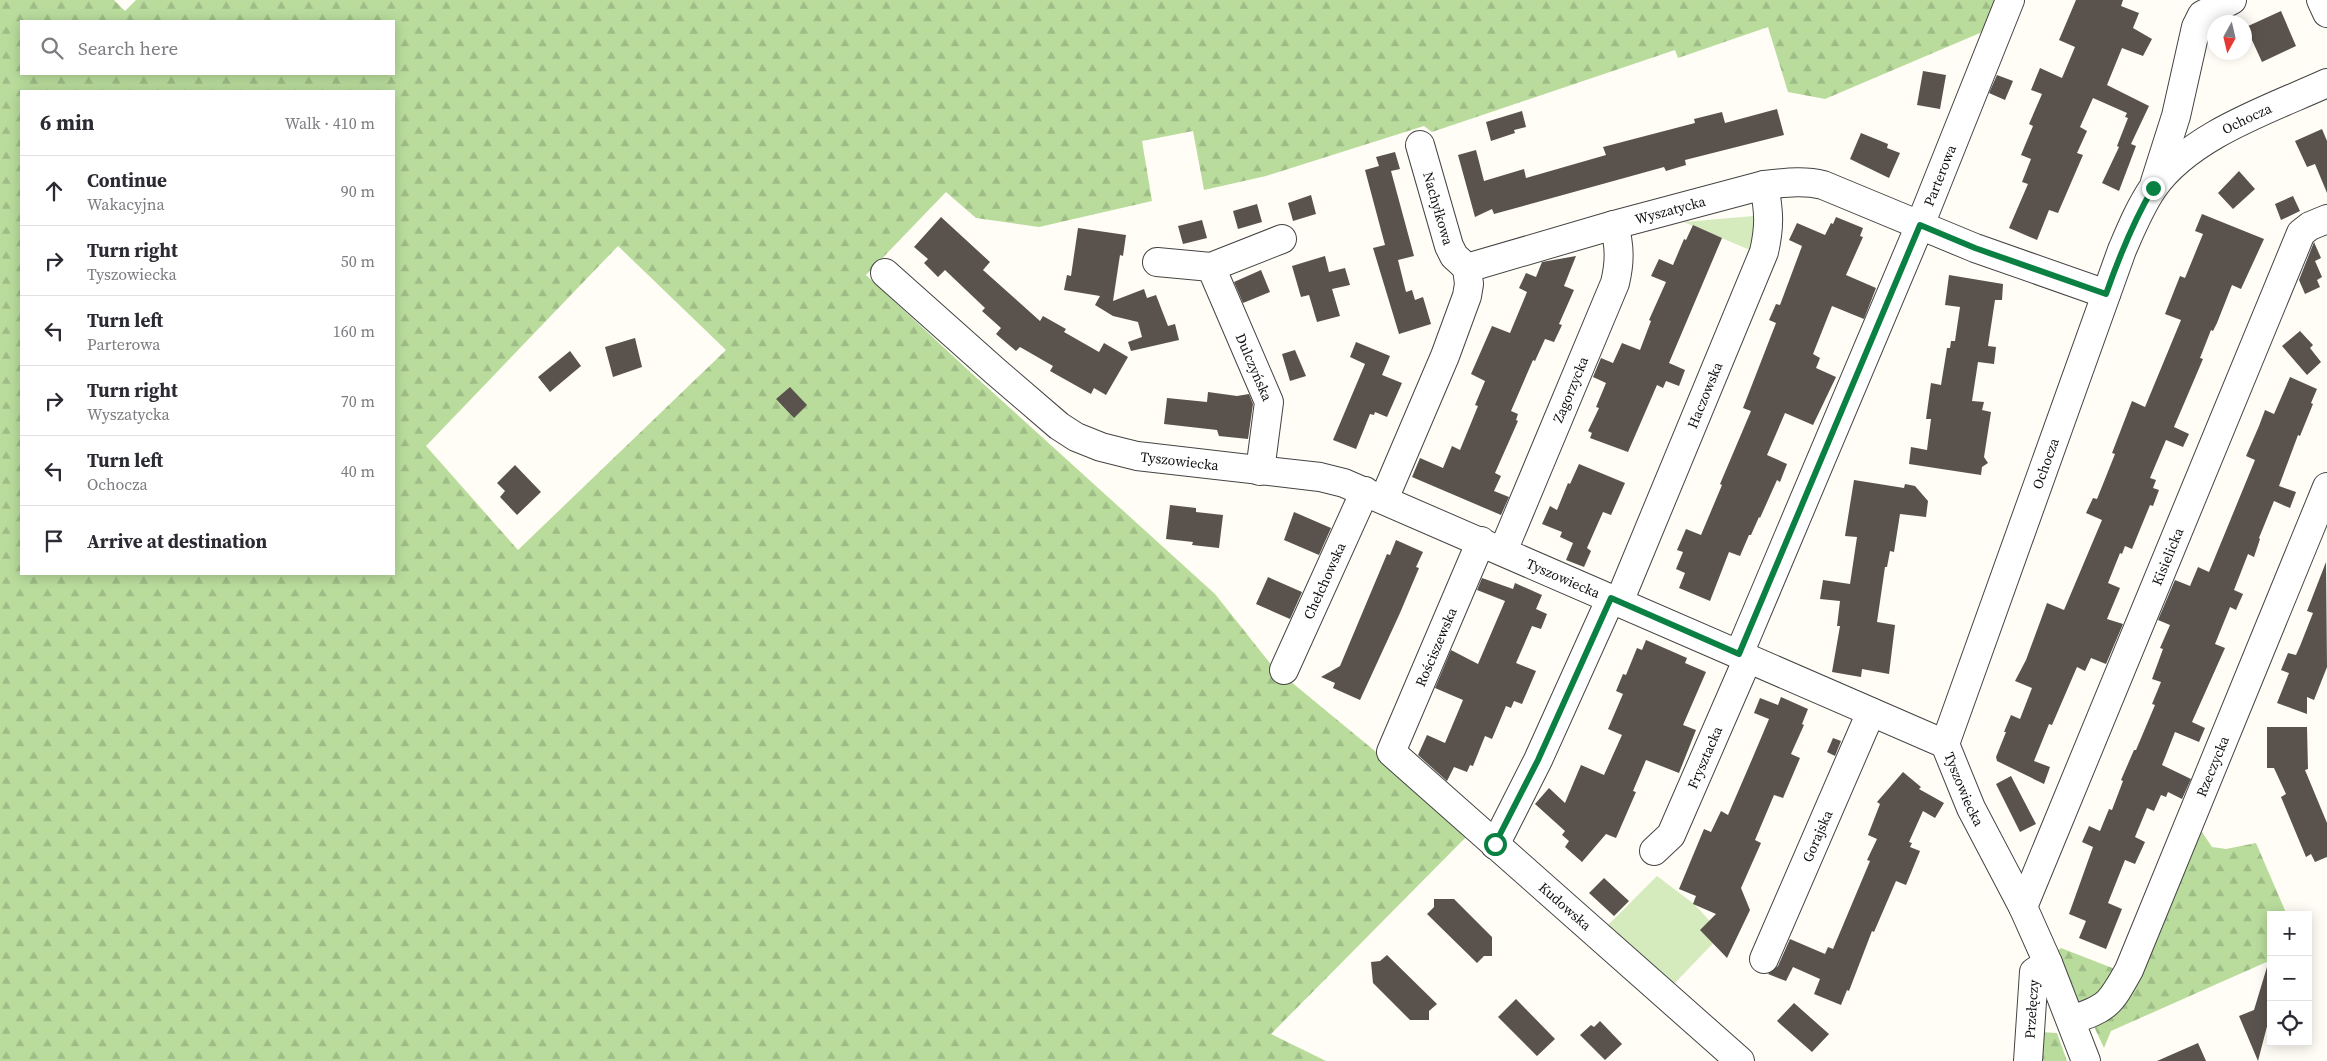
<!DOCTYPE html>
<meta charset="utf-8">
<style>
:root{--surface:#fff;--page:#f2f2f3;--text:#2b2b33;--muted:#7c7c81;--line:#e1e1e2}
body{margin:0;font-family:"Source Serif 4",serif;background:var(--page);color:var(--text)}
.controls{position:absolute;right:15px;bottom:15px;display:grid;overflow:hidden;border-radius:0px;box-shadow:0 2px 12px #0003}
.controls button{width:45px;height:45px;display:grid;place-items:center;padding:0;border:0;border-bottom:1px solid var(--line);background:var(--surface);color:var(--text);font:25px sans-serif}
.compass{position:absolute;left:2207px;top:15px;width:45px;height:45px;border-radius:50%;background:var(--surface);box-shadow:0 2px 12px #0003;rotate:188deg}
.stop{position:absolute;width:15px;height:15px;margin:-11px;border:4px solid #0b8043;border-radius:50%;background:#fff}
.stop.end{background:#0b8043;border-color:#fff;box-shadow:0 1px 5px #0008}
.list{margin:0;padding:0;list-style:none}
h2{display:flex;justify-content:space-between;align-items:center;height:65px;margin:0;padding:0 20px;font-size:21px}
h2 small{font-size:16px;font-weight:400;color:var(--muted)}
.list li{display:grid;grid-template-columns:32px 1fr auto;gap:15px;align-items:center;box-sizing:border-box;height:70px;padding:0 20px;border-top:1px solid var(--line)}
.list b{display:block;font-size:19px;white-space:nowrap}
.list p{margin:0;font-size:16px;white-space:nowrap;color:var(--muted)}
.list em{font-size:16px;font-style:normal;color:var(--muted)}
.icon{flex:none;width:28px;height:28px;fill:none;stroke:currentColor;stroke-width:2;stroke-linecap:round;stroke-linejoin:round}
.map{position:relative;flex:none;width:2327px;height:1061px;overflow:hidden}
.search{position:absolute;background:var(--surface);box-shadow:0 2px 12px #0003;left:20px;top:20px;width:375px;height:55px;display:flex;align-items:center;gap:12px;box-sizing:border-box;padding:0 18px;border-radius:0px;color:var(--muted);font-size:19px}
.panel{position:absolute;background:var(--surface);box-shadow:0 2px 12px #0003;left:20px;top:90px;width:375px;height:485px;border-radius:0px}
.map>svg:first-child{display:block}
.grass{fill:#d5ebbd}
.forest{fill:url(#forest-firs);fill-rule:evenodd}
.building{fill:#5a524d}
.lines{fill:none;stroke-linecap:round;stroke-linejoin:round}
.minor-casing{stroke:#444;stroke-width:30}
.minor{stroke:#fff;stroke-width:28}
.route{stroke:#0b8043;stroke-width:6}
.labels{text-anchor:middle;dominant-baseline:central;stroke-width:5;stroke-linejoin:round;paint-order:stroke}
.street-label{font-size:14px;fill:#111;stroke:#fff}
</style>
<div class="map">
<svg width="2327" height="1061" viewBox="0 0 2327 1061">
<defs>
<pattern id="forest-firs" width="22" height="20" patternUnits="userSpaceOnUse" patternTransform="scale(1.25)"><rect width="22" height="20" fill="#b9dc9c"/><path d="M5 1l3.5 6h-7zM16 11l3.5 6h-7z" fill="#9ebc85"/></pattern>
</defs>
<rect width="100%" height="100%" fill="#fffdf5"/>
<path class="grass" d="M 1765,215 L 1757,253 L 1684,222 Z
M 1657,876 L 1694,904 L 1722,934 L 1670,988 L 1604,929 Z"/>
<path class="forest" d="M 0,0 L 114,0 L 125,11 L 136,0 L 1999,0 L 1987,30 L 1825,99 L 1788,92 L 1768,27 L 1678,58 L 1675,50 L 1432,132 L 1424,126 L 1266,176 L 1204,190 L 1193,131 L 1142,141 L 1152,201 L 1039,227 L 976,218 L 946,192 L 866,275 L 968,370 L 1215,594 L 1273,667 L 1472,831 L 1271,1034 L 1326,1061 L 0,1061 ZM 21,21 L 394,21 L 394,74 L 21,74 ZM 21,91 L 394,91 L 394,574 L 21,574 ZM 618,246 L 726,350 L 518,550 L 426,446 Z
M 2193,830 L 2202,832 L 2212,847 L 2226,849 L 2256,843 L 2287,915 L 2271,915 L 2271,960 L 2111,1031 L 2104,1048 L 2091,1020 Z
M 2061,948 L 2120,971 L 2110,993 L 2077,1006 L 2054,953 Z
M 2040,1032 L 2057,1033 L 2067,1061 L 2037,1061 Z"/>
<path class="building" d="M 2076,0 L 2123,0 L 2121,6 L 2139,13 L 2133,28 L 2152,39 L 2143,56 L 2122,48 L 2107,85 L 2149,106 L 2131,144 L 2136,146 L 2119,191 L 2102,183 L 2119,147 L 2117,146 L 2128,118 L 2125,117 L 2127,113 L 2093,98 L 2080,127 L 2087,131 L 2077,153 L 2083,155 L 2058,213 L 2049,210 L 2037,240 L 2009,228 L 2028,184 L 2022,182 L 2031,159 L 2021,155 L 2033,126 L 2029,124 L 2042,94 L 2031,90 L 2040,68 L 2062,78 L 2075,47 L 2059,40 Z
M 2281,11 L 2296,46 L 2262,62 L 2246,27 Z
M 1923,71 L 1946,75 L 1940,109 L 1917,105 Z
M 1997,75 L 2013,81 L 2005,100 L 1989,93 Z
M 1777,109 L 1784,135 L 1685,160 L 1686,165 L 1666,171 L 1664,167 L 1494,214 L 1492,209 L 1475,217 L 1458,155 L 1476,150 L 1484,181 L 1524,169 L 1526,178 L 1606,155 L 1603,147 L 1695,123 L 1694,119 L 1722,112 L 1725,123 Z
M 1522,111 L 1526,127 L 1514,130 L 1515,133 L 1491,141 L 1486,122 Z
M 2322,129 L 2327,141 L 2327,193 L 2315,164 L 2307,167 L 2295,141 Z
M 1861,133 L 1888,144 L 1887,148 L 1900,153 L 1889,178 L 1850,159 Z
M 1395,152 L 1400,169 L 1391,171 L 1414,256 L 1398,260 L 1406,292 L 1412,290 L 1415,300 L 1423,297 L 1431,324 L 1399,334 L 1373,248 L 1385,245 L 1365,170 L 1379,166 L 1376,157 Z
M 2239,171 L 2255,189 L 2233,209 L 2218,193 Z
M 1311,195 L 1316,214 L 1293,221 L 1288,203 Z
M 2293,196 L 2300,211 L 2281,220 L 2275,204 Z
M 1257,204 L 1262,222 L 1238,229 L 1233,211 Z
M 2202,214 L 2264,239 L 2241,289 L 2232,285 L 2217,323 L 2213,331 L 2211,330 L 2200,358 L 2203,359 L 2174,427 L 2189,434 L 2183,447 L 2166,440 L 2150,478 L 2156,480 L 2153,488 L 2159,490 L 2153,506 L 2150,505 L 2132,549 L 2125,546 L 2122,554 L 2120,553 L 2108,583 L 2120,588 L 2107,619 L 2123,624 L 2106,664 L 2091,658 L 2085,671 L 2077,667 L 2052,725 L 2049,724 L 2034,761 L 2050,767 L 2044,784 L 1997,761 L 1996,757 L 2006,732 L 2004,732 L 2011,715 L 2020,719 L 2032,688 L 2015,681 L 2026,660 L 2047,603 L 2064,610 L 2102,520 L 2086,513 L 2093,498 L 2097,499 L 2115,454 L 2112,453 L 2132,401 L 2145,407 L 2181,320 L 2165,314 L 2180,276 L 2185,278 L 2203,234 L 2195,231 Z
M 941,217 L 990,262 L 983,270 L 1040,321 L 1043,316 L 1066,329 L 1064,332 L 1099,352 L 1104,343 L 1128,357 L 1106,395 L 1094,388 L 1091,394 L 1050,371 L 1053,366 L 1020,347 L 1016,351 L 996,334 L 1001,328 L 982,311 L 985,308 L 945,270 L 938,277 L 924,263 L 928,259 L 914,247 Z
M 1836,217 L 1863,228 L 1860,236 L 1863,237 L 1846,275 L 1876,288 L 1864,319 L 1832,306 L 1813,354 L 1820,358 L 1816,368 L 1836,377 L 1813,425 L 1785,413 L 1767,455 L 1787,464 L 1780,482 L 1777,480 L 1760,518 L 1759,517 L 1751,535 L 1749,535 L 1740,556 L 1729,552 L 1710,601 L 1679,588 L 1685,573 L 1676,569 L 1683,552 L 1677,550 L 1686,529 L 1701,535 L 1722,485 L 1720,484 L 1751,411 L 1743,408 L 1776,323 L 1769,320 L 1776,304 L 1780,305 L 1802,246 L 1789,240 L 1797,223 L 1825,235 L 1831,223 L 1833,224 Z
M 1202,220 L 1207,238 L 1183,244 L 1178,226 Z
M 1693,225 L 1722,238 L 1669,363 L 1685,370 L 1679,386 L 1666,381 L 1663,388 L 1657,385 L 1628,452 L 1590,438 L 1592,433 L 1588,431 L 1599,408 L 1596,407 L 1606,383 L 1593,377 L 1601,358 L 1613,363 L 1622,343 L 1640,350 L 1651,321 L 1649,320 L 1666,282 L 1651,276 L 1659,259 L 1673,265 L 1684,239 L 1686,240 Z
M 1078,228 L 1126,235 L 1123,256 L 1120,255 L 1113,301 L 1144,289 L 1147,298 L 1156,295 L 1168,326 L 1175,324 L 1179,340 L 1131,351 L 1128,342 L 1142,337 L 1138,322 L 1113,316 L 1095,305 L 1100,296 L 1064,290 L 1067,275 L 1071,276 Z
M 2314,242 L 2321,258 L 2315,261 L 2322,277 L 2317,280 L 2320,287 L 2305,294 L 2299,280 Z
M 1325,256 L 1329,272 L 1345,268 L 1350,285 L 1332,289 L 1340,316 L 1317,322 L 1309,295 L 1301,297 L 1292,266 Z
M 1576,256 L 1564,286 L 1574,290 L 1559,324 L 1562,325 L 1554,342 L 1545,339 L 1535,361 L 1533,360 L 1511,411 L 1518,414 L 1516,420 L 1518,421 L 1495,473 L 1501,476 L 1494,491 L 1509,497 L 1501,515 L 1412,477 L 1420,458 L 1443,468 L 1452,446 L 1460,450 L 1478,406 L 1475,405 L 1485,381 L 1471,374 L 1492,326 L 1510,333 L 1527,292 L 1519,288 L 1526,273 L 1536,277 L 1542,262 Z
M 1261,270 L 1270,292 L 1243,303 L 1234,282 Z
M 1949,275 L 2003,284 L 2002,300 L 1995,300 L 1988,346 L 1996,347 L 1994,364 L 1978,362 L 1972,401 L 1984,402 L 1982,410 L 1991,412 L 1984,457 L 1988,463 L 1982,467 L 1981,475 L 1909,464 L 1911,447 L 1927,450 L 1931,419 L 1926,419 L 1931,383 L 1941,385 L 1947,348 L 1950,348 L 1951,341 L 1955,341 L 1960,307 L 1945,305 Z
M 2300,331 L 2313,345 L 2310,348 L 2321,362 L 2307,375 L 2282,346 Z
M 635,338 L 642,367 L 613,377 L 605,347 Z
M 1356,342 L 1390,356 L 1382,375 L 1402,383 L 1387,417 L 1375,412 L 1374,415 L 1370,414 L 1356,449 L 1333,440 L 1365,364 L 1350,357 Z
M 1295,350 L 1306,376 L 1290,381 L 1282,354 Z
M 570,351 L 581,366 L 550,392 L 538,377 Z
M 2290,377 L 2317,389 L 2311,403 L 2313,404 L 2300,436 L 2298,435 L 2279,486 L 2296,492 L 2290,508 L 2274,501 L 2259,538 L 2260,539 L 2254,557 L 2248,554 L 2234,590 L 2243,594 L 2236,610 L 2230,607 L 2215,644 L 2225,648 L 2192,722 L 2205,728 L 2199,742 L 2175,732 L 2162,765 L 2191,779 L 2182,799 L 2168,792 L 2166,797 L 2161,795 L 2154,811 L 2147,808 L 2135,837 L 2145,842 L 2135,864 L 2125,860 L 2108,903 L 2122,909 L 2106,949 L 2079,938 L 2086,921 L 2069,914 L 2093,847 L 2082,842 L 2089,826 L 2100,831 L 2109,809 L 2112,810 L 2123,781 L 2121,780 L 2134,750 L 2136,750 L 2155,705 L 2152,704 L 2161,682 L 2152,679 L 2163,649 L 2160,648 L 2170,625 L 2158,620 L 2175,580 L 2190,586 L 2198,567 L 2209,572 L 2255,460 L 2246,456 L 2259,426 L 2265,410 L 2274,414 Z
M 790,387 L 807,405 L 794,418 L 776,399 Z
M 1208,392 L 1237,396 L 1249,394 L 1253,404 L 1248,439 L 1219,436 L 1217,430 L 1164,424 L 1167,398 L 1207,402 Z
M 1579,464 L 1625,483 L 1611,515 L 1603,512 L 1587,548 L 1591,551 L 1584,567 L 1566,560 L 1573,543 L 1560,537 L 1562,532 L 1542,524 L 1550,506 L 1557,510 L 1568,483 L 1570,484 Z
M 515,465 L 541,492 L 517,515 L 500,497 L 505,491 L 497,483 Z
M 1854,480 L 1904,488 L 1905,484 L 1915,486 L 1928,501 L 1926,517 L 1900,514 L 1894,552 L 1890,551 L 1887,567 L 1885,567 L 1877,622 L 1895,625 L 1889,674 L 1862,669 L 1861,677 L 1832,672 L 1840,626 L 1837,626 L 1840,601 L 1820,599 L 1823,580 L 1850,584 L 1857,537 L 1845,536 Z
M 1170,505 L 1196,508 L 1196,512 L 1223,515 L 1219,548 L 1192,545 L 1193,542 L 1166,539 Z
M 1294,512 L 1331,528 L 1319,555 L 1284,540 Z
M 1396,540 L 1423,552 L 1416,567 L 1419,568 L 1400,613 L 1360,700 L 1333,688 L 1335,683 L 1321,677 L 1340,666 L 1387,554 L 1390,555 Z
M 2326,562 L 2327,667 L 2314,700 L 2307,697 L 2307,714 L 2277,703 L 2289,673 L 2281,670 L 2288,653 L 2296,655 L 2300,646 L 2313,613 L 2307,611 Z
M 1268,577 L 1302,592 L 1290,619 L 1256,604 Z
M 1482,578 L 1513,589 L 1515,583 L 1542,595 L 1536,609 L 1547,614 L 1541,629 L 1532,626 L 1516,663 L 1536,671 L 1522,704 L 1514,701 L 1511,708 L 1506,706 L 1492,739 L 1485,736 L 1473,766 L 1470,765 L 1467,772 L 1454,767 L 1447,781 L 1418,755 L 1427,735 L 1445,743 L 1463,700 L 1435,688 L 1451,650 L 1478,664 L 1505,601 L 1477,590 Z
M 1646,640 L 1687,658 L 1685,663 L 1706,672 L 1683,725 L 1696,730 L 1679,773 L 1646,760 L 1633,791 L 1636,792 L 1616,838 L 1606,834 L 1582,862 L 1565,847 L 1569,841 L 1562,835 L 1565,831 L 1535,804 L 1549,788 L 1565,803 L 1581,765 L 1604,775 L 1622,735 L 1608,729 L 1623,694 L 1616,691 L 1623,674 L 1626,675 L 1637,648 L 1642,650 Z
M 1781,697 L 1808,709 L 1802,724 L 1804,725 L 1791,754 L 1800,758 L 1783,798 L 1774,795 L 1755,840 L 1761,843 L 1741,888 L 1750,910 L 1727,958 L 1700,930 L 1716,914 L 1693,904 L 1696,896 L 1679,889 L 1704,829 L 1711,832 L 1721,811 L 1728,815 L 1753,757 L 1769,719 L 1754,713 L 1760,698 L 1778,705 Z
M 2267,727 L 2307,727 L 2308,769 L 2305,770 L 2327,823 L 2327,857 L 2315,862 L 2311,854 L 2306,857 L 2281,797 L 2286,794 L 2274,768 L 2267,768 Z
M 1833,738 L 1841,741 L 1835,756 L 1827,752 Z
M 1903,772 L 1921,787 L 1919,789 L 1944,803 L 1935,818 L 1923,811 L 1909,842 L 1912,843 L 1910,847 L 1920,851 L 1906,885 L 1896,881 L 1874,932 L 1872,931 L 1849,991 L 1847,990 L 1841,1005 L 1814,994 L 1820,979 L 1793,967 L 1786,981 L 1768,974 L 1778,966 L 1790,939 L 1825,954 L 1828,947 L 1833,949 L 1870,861 L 1867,860 L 1877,839 L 1868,835 L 1880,804 L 1877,802 Z
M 2011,776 L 2036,824 L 2020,832 L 1996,784 Z
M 1604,878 L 1629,901 L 1614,916 L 1589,893 Z
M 1434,899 L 1454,899 L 1492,937 L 1492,956 L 1484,956 L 1477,963 L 1427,914 L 1434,907 Z
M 1387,955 L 1437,1004 L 1429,1011 L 1429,1020 L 1410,1020 L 1373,983 L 1371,962 L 1380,961 Z
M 2267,967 L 2271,968 L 2271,1011 L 2258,1061 L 2239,1016 L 2254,1010 Z
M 1516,999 L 1555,1039 L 1537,1056 L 1498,1017 Z
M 1794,1003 L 1829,1034 L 1812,1052 L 1777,1021 Z
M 1600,1021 L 1622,1044 L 1605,1060 L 1580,1035 L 1591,1025 L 1594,1027 Z
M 2198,1043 L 2206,1061 L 2157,1061 Z"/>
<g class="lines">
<g class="minor-casing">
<g id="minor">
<path d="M 2321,0 L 2327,13"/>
<path id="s1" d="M 1420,145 L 1449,246 L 1454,256 L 1467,268"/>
<path d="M 2155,182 L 2176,116 L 2196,27 L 2202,15 L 2232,0"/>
<path d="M 1157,262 L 1211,267 L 1282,239"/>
<path id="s2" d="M 1211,267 L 1269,402 L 1260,471"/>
<path id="s3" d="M 885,273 L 995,371 L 1059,426 L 1076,437 L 1101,447 L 1137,456 L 1320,477 L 1344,483 L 1945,744 L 1971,808 L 2023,907 L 2048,963 L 2086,1061"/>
<path id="s4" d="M 1384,499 L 1445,356 L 1467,296 L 1469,284 L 1467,268 L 1614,225 L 1764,185 C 1784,183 1803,180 1823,185 L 1975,248 L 2106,294"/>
<path id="s5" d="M 1481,541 L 1391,752 L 1740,1061"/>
<path id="s6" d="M 1503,551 L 1615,283 C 1620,262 1620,246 1614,225"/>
<path id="s7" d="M 1619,602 L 1764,252 C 1770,226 1769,211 1764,185"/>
<path id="s8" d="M 1739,654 L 1920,225 L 2010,0"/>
<path id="s9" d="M 1284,670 L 1365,491"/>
<path id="s10" d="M 1945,744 L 2122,250 C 2131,229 2140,207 2153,188 C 2190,135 2270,109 2327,83"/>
<path d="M 1495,845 L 1538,760 L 1611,598"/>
<path id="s11" d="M 1654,851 L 1671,835 L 1748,658"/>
<path id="s12" d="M 2023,907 L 2301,233 L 2310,226 L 2327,219"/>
<path id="s13" d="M 1764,959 L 1871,712"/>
<path id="s14" d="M 2071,1020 C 2108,1008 2110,1004 2129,970 L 2327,487"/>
<path id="s15" d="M 2028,1061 L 2034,972 L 2048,963"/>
</g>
</g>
<use href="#minor" class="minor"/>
</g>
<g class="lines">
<path class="route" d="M 1495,844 L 1538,760 L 1611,598 L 1739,654 L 1920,225 L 1975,248 L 2106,294 C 2119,257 2133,222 2153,188"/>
</g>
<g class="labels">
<g class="street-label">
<text stroke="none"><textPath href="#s10" startOffset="712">Ochocza</textPath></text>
<text stroke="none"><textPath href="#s8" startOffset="519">Parterowa</textPath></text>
<text stroke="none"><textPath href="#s1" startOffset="66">Nachyłkowa</textPath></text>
<text stroke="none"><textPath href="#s4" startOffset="459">Wyszatycka</textPath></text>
<text stroke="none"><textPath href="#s2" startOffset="109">Dulczyńska</textPath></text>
<text stroke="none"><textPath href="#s6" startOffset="175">Zagorzycka</textPath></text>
<text stroke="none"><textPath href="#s7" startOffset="224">Haczowska</textPath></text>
<text stroke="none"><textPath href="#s3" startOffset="359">Tyszowiecka</textPath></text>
<text stroke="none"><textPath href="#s10" startOffset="298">Ochocza</textPath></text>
<text stroke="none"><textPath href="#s12" startOffset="379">Kisielicka</textPath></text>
<text stroke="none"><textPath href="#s3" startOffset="764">Tyszowiecka</textPath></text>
<text stroke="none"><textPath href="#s9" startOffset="98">Chełchowska</textPath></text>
<text transform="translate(1436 647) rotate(-67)">Rościszewska</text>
<text stroke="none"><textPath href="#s11" startOffset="108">Frysztacka</textPath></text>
<text stroke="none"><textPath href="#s14" startOffset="300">Rzeczycka</textPath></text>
<text stroke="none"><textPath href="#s3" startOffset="1229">Tyszowiecka</textPath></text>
<text stroke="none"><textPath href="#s13" startOffset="134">Gorajska</textPath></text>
<text stroke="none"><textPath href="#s5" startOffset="462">Kudowska</textPath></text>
<text stroke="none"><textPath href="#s15" startOffset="52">Przełęczy</textPath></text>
</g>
</g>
</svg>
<div class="controls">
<button>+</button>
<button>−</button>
<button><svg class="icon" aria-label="locate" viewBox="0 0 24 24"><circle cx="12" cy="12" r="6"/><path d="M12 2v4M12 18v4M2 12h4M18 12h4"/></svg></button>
</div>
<svg class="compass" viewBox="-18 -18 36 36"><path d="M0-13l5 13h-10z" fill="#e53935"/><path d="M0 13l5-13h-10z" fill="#7c7c81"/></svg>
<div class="stop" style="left:1495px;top:844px"></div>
<div class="stop end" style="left:2153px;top:188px"></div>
<div class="search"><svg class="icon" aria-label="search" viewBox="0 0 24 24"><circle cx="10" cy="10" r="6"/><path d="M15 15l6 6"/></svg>Search here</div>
<section class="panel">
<h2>6 min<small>Walk · 410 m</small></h2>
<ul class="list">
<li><svg class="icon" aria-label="ahead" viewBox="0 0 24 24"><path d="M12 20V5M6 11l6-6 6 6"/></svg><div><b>Continue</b><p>Wakacyjna</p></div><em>90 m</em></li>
<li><svg class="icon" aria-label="right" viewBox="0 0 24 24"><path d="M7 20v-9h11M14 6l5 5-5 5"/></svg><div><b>Turn right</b><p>Tyszowiecka</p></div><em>50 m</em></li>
<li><svg class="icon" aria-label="left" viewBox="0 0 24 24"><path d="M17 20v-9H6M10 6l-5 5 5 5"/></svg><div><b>Turn left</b><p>Parterowa</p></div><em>160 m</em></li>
<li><svg class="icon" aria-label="right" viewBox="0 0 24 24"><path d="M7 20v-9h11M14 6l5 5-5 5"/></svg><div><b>Turn right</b><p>Wyszatycka</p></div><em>70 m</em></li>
<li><svg class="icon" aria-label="left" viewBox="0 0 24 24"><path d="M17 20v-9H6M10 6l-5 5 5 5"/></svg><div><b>Turn left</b><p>Ochocza</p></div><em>40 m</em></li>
<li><svg class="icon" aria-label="arrive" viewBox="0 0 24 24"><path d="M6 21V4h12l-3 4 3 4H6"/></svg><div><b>Arrive at destination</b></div></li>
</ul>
</section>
</div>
